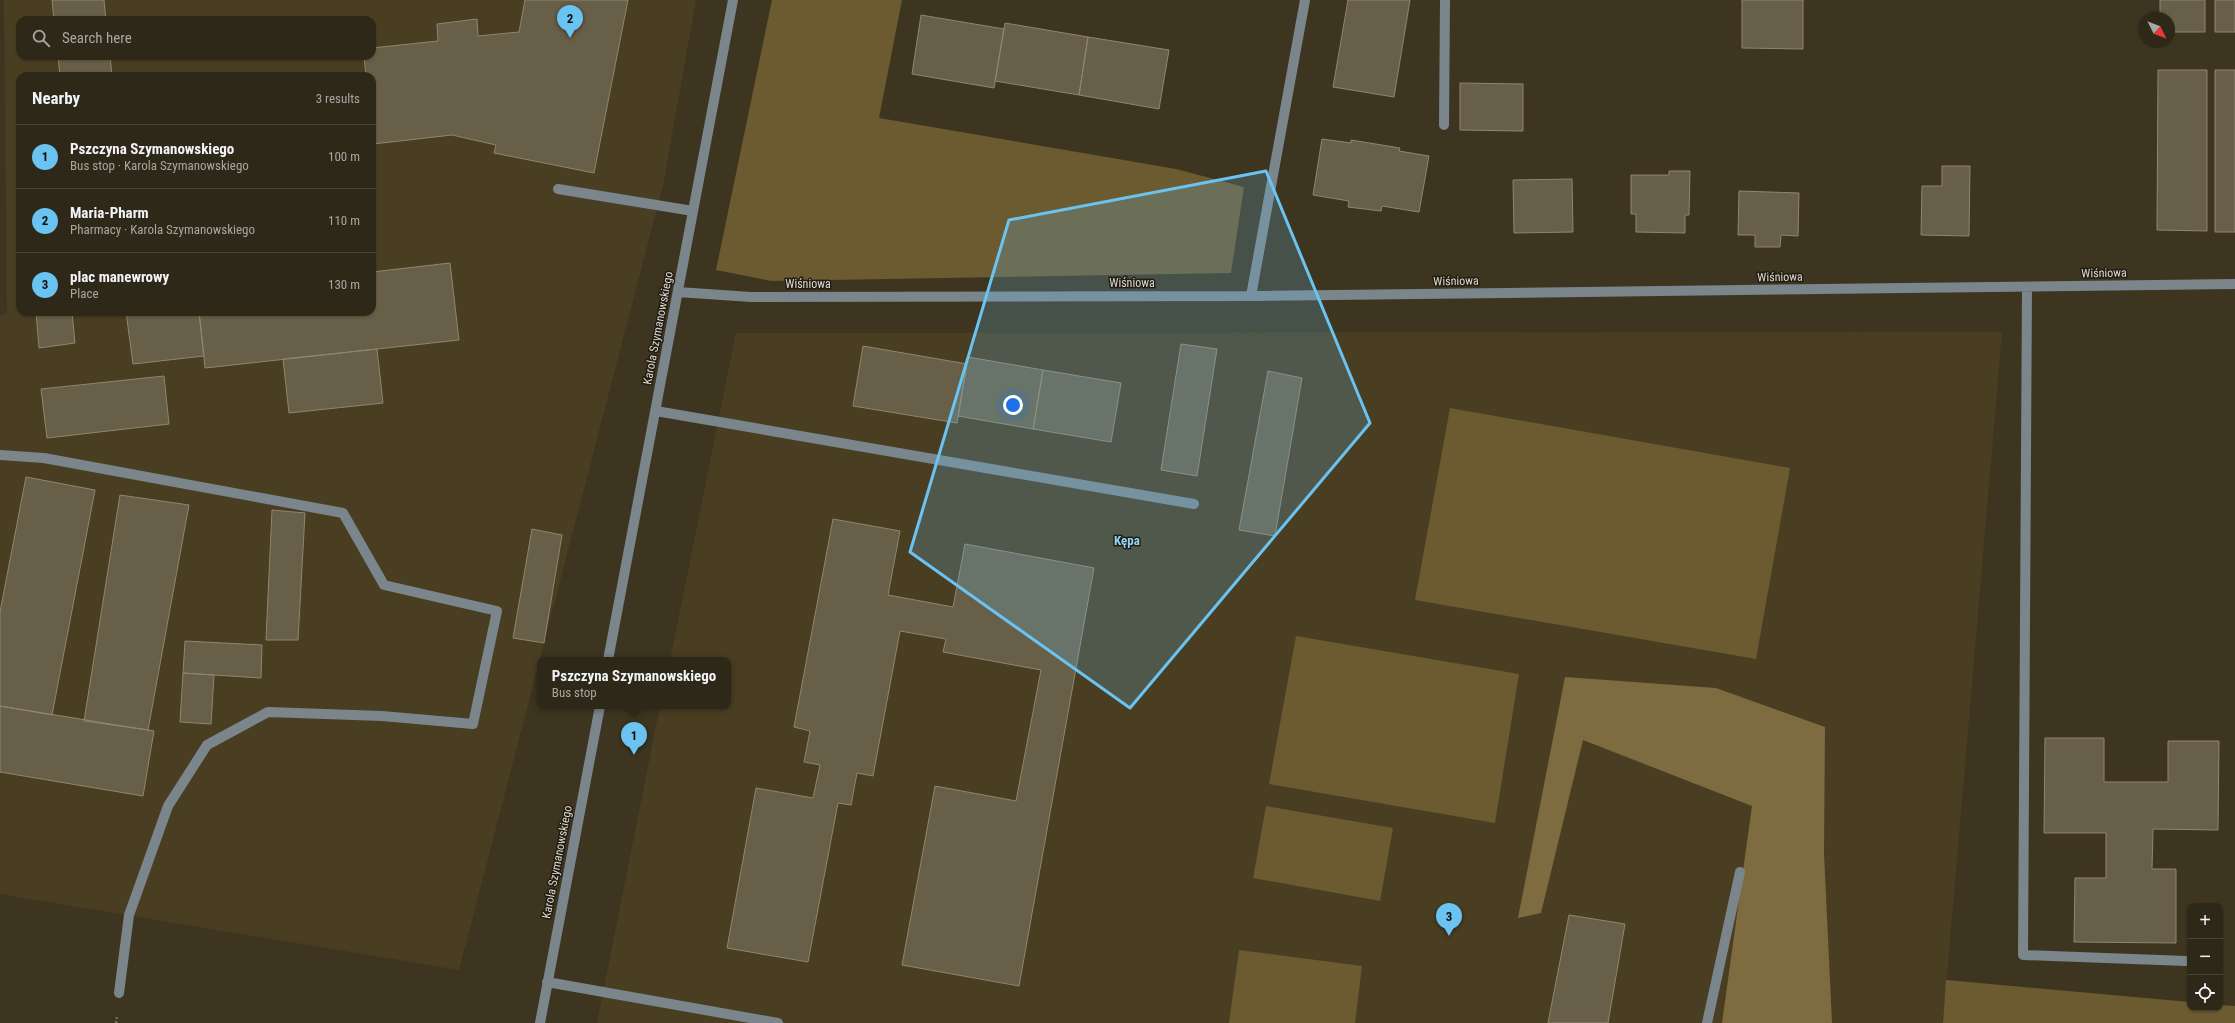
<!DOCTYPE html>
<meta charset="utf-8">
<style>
:root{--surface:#2e2818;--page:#3a3425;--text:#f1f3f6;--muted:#a7a6a2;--line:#494437;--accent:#6ac3f1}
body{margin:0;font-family:"Roboto Condensed",sans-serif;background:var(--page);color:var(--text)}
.controls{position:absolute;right:12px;bottom:12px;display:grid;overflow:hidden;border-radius:8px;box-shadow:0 1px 3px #0004}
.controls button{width:36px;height:36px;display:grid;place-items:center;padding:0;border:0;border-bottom:1px solid var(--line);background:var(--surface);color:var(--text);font:20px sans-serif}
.compass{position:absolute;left:2139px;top:12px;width:36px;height:36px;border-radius:50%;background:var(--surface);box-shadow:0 1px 3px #0004;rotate:132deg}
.you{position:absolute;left:1013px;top:405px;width:14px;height:14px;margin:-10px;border:3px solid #fff;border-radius:50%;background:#1a73e8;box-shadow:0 0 0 6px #1a73e833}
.badge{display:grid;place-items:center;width:26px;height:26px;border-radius:50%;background:var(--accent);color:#111;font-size:13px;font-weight:700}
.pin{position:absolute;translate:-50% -33px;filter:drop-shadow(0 1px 2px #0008)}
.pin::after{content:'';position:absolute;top:21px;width:14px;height:12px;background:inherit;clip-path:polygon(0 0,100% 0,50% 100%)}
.popup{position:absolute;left:537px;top:657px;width:194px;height:52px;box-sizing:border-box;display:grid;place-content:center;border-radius:8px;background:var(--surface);filter:drop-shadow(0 1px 3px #0005);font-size:13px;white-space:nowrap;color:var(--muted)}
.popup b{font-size:15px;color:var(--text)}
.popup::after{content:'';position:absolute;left:50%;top:100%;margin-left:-8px;border:8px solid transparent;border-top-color:var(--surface)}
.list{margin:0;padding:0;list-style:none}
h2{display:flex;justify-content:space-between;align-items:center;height:52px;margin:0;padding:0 16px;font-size:17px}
h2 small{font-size:13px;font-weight:400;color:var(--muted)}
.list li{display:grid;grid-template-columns:26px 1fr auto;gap:12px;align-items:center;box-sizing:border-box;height:64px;padding:0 16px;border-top:1px solid var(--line)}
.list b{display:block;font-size:15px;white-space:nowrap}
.list p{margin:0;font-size:13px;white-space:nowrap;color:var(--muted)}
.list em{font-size:13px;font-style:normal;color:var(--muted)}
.icon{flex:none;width:22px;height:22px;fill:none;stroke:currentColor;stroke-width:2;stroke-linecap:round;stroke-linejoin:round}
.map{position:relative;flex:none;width:2235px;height:1023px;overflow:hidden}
.search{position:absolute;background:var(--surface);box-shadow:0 1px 3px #0004;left:16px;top:16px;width:360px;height:44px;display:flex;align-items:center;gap:10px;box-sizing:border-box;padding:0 14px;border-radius:12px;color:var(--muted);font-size:15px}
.panel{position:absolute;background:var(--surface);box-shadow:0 1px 3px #0004;left:16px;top:72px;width:360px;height:244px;border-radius:12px}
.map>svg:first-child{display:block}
.built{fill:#4a3e22;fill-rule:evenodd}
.green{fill:#6c5a31}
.forest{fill:#7e6b3f}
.building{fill:#685f49;stroke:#90866f}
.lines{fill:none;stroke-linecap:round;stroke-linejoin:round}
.path{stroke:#766e5c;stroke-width:2.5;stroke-dasharray:2 2;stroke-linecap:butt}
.minor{stroke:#7a858c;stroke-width:10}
.marked{fill:#6ac3f1;fill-opacity:0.2;stroke:#6ac3f1;stroke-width:3;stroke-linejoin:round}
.labels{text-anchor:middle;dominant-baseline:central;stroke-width:3;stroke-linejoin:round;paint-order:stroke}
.street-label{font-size:12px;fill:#dfd9cd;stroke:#211d14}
.neighbourhood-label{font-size:13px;font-weight:bold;fill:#95d4f7;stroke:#211d14}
</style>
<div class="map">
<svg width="2235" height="1023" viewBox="0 0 2235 1023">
<rect width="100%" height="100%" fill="#3e3520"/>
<path class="built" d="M 4,0 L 696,0 L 663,185 L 459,970 L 0,894 L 0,316 L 7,313 ZM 20,20 L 372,20 L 372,56 L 20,56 ZM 20,76 L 372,76 L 372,312 L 20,312 Z
M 2002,332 L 1943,1023 L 597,1023 L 660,706 L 728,706 L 728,660 L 670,660 L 736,333 Z"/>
<path class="green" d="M 772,0 L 902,0 L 879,118 L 1176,169 L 1244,187 L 1231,273 L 771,281 L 716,270 Z
M 1450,408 L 1790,468 L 1756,659 L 1415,600 Z
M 1296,636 L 1519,674 L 1495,823 L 1269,784 Z
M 1266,806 L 1393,828 L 1380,901 L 1253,878 Z
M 1239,950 L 1362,966 L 1355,1023 L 1229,1023 Z
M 1946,980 L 2190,1002 L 2190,1008 L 2220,1008 L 2220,1005 L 2235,1006 L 2235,1023 L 1943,1023 Z"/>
<path class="forest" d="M 1565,677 L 1716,688 L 1825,727 L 1824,853 L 1832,1023 L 1722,1023 L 1752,806 L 1583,740 L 1541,913 L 1518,918 Z"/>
<path class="building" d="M 52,0 L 104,0 L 106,20 L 54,20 Z
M 525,0 L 628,0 L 594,173 L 494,153 L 496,145 L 452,135 L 373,144 L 372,76 L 366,76 L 364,56 L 372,56 L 372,48 L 438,41 L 437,24 L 477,19 L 478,36 L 519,32 Z
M 1348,0 L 1410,0 L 1394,97 L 1333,87 Z
M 1742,0 L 1803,0 L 1803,49 L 1742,48 Z
M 2160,0 L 2205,0 L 2205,32 L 2169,32 L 2169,18 L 2160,18 Z
M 2215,0 L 2235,0 L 2235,32 L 2215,32 Z
M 921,15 L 1004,29 L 994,88 L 912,74 Z
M 1005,23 L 1088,37 L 1079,95 L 995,81 Z
M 1088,37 L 1169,50 L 1159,109 L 1079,95 Z
M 58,56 L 110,56 L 112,76 L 60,76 Z
M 2158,70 L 2207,70 L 2207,231 L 2157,230 Z
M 2215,70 L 2235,70 L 2235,232 L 2215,232 Z
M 1460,83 L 1523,84 L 1523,131 L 1460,130 Z
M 1322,139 L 1351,143 L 1351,140 L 1400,148 L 1399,151 L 1429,156 L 1419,212 L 1382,206 L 1381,211 L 1348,207 L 1349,201 L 1313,195 Z
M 1942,166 L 1970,166 L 1969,236 L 1921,235 L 1922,186 L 1942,186 Z
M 1669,171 L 1690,171 L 1689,215 L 1685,215 L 1685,233 L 1636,232 L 1636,214 L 1631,214 L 1631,175 L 1669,175 Z
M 1572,179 L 1573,232 L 1514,233 L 1513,180 Z
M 1739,191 L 1799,193 L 1798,236 L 1781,235 L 1780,247 L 1755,247 L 1755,235 L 1738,235 Z
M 450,263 L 459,340 L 205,368 L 199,312 L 372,312 L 372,272 Z
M 36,312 L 72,312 L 75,343 L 39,348 Z
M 126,312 L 199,312 L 204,356 L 133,364 Z
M 1181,344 L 1217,349 L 1197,476 L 1161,470 Z
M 863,346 L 967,364 L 957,423 L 853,406 Z
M 377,349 L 383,403 L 289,413 L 283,359 Z
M 968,357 L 1043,370 L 1033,429 L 958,416 Z
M 1043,370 L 1121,383 L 1111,442 L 1033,429 Z
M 1268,371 L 1302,378 L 1275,536 L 1239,530 Z
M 164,376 L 169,424 L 47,438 L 41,389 Z
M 26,477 L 95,490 L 52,715 L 0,706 L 0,612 Z
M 120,495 L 189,505 L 148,730 L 84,721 Z
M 272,510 L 305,513 L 298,640 L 266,640 Z
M 833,519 L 900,531 L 888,595 L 953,607 L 965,544 L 1094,568 L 1019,986 L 902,965 L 935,786 L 1016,801 L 1041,670 L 943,652 L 946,639 L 900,631 L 873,776 L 857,773 L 851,805 L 838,803 L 808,962 L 727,948 L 756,788 L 813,798 L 820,765 L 804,762 L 810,731 L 794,727 Z
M 532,529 L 562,535 L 544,643 L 513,638 Z
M 185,641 L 262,645 L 261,678 L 183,673 Z
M 183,673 L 214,675 L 211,724 L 180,722 Z
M 0,706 L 154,731 L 143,796 L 0,772 Z
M 2045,738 L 2104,738 L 2104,782 L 2168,782 L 2168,741 L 2219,741 L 2218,830 L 2153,829 L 2152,869 L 2176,869 L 2176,943 L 2074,942 L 2075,878 L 2106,878 L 2106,833 L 2044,833 Z
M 1569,915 L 1625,924 L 1608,1023 L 1548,1023 Z"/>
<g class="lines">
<path class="path" d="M 116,1023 L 117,1016"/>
<path class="minor" d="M 1444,125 L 1445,0
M 558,189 L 693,211
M 2027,287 L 2023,955 L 2186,961
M 678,292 L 751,297 L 1251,296 L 2235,284
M 1251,296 L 1305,0
M 656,411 L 1194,504
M 0,455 L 44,458 L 343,513 L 384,585 L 497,611 L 473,724 L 382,716 L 268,712 L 207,745 L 168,806 L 129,915 L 119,993
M 608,660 L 733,0
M 547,982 L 778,1023
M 540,1023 L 600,706
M 1707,1023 L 1740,872"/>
</g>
<path class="marked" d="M 1266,171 L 1370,423 L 1130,708 L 910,552 L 1009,220 Z"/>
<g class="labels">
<g class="street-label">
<text transform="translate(2104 273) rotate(-1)">Wiśniowa</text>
<text transform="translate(1780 277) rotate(-1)">Wiśniowa</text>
<text transform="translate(1456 281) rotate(-1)">Wiśniowa</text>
<text x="1132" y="283">Wiśniowa</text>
<text x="808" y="284">Wiśniowa</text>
<text transform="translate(658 328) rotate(-79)">Karola Szymanowskiego</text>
<text transform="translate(557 862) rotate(-79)">Karola Szymanowskiego</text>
</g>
<g class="neighbourhood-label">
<text x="1127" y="540">Kępa</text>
</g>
</g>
</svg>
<div class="controls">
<button>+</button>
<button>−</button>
<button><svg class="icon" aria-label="locate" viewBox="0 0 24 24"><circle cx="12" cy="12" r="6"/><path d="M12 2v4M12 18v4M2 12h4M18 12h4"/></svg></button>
</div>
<svg class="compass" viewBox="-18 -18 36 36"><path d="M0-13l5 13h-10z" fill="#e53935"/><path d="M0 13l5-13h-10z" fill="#a7a6a2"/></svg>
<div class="you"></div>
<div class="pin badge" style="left:634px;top:755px">1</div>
<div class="popup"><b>Pszczyna Szymanowskiego</b>Bus stop</div>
<div class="pin badge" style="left:570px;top:38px">2</div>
<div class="pin badge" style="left:1449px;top:936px">3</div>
<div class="search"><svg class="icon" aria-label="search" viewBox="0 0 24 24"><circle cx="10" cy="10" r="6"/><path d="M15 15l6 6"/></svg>Search here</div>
<section class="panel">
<h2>Nearby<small>3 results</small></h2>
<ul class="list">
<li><span class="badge">1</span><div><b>Pszczyna Szymanowskiego</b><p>Bus stop · Karola Szymanowskiego</p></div><em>100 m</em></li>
<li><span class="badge">2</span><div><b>Maria-Pharm</b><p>Pharmacy · Karola Szymanowskiego</p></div><em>110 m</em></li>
<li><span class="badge">3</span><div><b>plac manewrowy</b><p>Place</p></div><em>130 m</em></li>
</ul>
</section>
</div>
